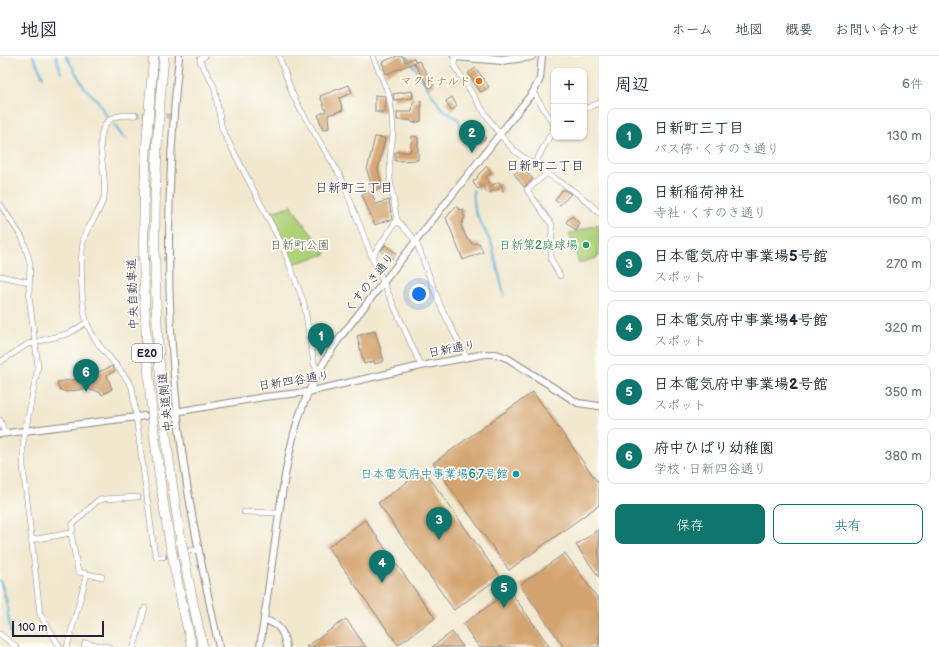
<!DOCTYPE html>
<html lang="ja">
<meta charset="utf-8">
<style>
:root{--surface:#fff;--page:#f2f2f3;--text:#1f2937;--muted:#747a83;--line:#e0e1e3;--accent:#0f766e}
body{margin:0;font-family:"Balsamiq Sans","Klee One",sans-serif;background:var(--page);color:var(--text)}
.controls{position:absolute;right:12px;top:12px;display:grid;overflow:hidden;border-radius:8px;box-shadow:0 1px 3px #0004}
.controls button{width:36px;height:36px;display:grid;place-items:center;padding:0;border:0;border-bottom:1px solid var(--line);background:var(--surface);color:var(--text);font:20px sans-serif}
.scale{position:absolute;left:12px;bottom:10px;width:92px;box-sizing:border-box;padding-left:4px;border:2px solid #22223b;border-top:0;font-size:11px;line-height:14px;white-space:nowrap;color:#22223b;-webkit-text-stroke:3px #fdfcf7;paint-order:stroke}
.you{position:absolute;left:419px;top:238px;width:14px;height:14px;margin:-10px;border:3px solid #fff;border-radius:50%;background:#1a73e8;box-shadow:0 0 0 6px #1a73e833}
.badge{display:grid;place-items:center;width:26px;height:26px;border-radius:50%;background:var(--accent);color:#fff;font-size:13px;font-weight:700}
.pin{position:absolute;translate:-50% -33px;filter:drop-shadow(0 1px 2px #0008)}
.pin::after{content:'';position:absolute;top:21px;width:14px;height:12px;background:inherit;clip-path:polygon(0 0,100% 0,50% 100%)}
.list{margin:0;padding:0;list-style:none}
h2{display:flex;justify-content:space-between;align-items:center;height:52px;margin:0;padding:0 16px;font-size:17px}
h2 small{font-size:13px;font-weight:400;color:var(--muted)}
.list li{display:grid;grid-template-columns:26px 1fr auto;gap:12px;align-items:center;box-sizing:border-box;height:56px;margin:0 8px 8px;padding:0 8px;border:1px solid var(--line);border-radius:8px}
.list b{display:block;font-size:15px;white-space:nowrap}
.list p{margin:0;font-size:13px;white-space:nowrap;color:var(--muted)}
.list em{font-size:13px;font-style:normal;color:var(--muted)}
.actions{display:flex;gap:8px;padding:12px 16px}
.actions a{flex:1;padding:9px 0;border:1px solid var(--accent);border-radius:8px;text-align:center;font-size:14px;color:var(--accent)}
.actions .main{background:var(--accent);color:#fff}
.map{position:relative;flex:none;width:599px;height:591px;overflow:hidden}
header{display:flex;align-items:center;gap:24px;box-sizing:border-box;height:56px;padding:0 20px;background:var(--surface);border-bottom:1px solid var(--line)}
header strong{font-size:19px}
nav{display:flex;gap:22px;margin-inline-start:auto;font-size:14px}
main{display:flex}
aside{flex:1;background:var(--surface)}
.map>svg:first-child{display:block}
.green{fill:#aed17a;stroke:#687a5a}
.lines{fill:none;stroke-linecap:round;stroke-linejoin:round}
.stream{stroke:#5db0d9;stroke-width:2}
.building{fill:#d4a470}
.minor-tunnel{stroke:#c8c0b1;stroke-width:5;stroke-dasharray:5 2.5;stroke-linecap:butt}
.minor-casing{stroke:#8a8585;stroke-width:6}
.tertiary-casing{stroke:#8a8585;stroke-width:8}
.primary-casing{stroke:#8a8585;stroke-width:10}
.minor{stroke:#fff;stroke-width:5}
.tertiary{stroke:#fff;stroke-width:6}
.primary{stroke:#fff;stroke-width:8}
.motorway-bridge-casing{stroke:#8a8585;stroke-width:10;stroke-linecap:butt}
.motorway-bridge{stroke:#fff;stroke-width:9}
.food-dot{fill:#e8710a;stroke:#fdfcf7;stroke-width:1.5}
.leisure-dot{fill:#2e9e5b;stroke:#fdfcf7;stroke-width:1.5}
.culture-dot{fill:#0f9aa8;stroke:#fdfcf7;stroke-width:1.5}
.labels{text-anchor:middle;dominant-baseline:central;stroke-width:3.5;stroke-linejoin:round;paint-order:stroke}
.shield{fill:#fdfcf7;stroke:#646373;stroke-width:1}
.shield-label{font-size:11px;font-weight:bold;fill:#22223b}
.food-label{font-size:12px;fill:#c56008;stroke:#fdfcf7;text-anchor:end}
.park-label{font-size:12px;fill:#535f51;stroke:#fdfcf7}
.leisure-label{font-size:12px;fill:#27864d;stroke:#fdfcf7;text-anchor:end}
.street-label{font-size:12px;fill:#22223b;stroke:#fdfcf7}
.culture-label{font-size:12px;fill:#0d838f;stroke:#fdfcf7;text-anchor:end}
.neighbourhood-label{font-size:13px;fill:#22223b;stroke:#fdfcf7}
</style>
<header>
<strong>地図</strong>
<nav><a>ホーム</a><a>地図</a><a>概要</a><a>お問い合わせ</a></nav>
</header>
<main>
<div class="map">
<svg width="599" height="591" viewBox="0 0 599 591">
<rect width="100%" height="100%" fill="#fdfcf7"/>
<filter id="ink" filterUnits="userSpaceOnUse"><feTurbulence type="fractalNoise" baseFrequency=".025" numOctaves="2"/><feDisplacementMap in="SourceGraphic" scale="8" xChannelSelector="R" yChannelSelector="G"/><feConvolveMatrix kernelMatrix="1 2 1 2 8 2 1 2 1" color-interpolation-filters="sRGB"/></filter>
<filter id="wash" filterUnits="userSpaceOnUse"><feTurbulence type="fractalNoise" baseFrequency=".012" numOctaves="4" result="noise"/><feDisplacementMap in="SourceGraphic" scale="16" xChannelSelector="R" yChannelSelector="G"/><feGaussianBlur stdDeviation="0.9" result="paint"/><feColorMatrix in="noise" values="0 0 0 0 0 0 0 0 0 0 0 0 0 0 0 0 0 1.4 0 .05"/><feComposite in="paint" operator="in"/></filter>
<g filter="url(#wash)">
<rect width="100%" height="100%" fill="#f1e8cf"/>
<path class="green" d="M 292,149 C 301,167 315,181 326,198 L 292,208 L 269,157 Z
M 599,168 L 599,201 L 579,207 L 569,178 Z"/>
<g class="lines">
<path class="stream" d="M 33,0 L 43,21
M 56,0 L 61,17
M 66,0 L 84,31 L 98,45 L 107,61
M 408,2 L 441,52 L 458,63 L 462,71 L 466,89
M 114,68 L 122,80 L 127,83
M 473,134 L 475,155 L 492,189 L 504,239
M 0,524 L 6,543 L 11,581"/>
</g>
<g id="blocks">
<path class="building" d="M 397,0 L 403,0 L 405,6 L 413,2 L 416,6 L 386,18 L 382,6 Z
M 419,5 L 434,29 L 429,32 L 414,7 Z
M 476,12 L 489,31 L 481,36 L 468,17 Z
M 349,29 L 352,37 L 339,42 L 343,54 L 328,59 L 329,72 L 323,74 L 318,59 L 326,55 L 320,40 Z
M 412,35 L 413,42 L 394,44 L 393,38 Z
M 375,39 L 385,40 L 385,56 L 375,56 Z
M 452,41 L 457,50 L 451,55 L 446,45 Z
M 421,45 L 421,65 L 413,67 L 410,64 L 397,64 L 397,56 L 412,56 L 413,46 Z
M 478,74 L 486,82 L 481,86 L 477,87 L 474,81 L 470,84 L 468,80 Z
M 412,80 L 418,81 L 418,104 L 395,105 L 395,96 L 410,96 Z
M 375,81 L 385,82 L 378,114 L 383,132 L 373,135 L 367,114 Z
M 487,110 L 492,117 L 486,121 L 490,130 L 499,126 L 504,135 L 499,133 L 487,137 L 483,129 L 478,133 L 474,128 L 473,125 L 478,122 L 477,120 Z
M 522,112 L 533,123 L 524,131 L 514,118 Z
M 562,134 L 565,134 L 571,138 L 560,149 L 555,144 Z
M 371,135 L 376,148 L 389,144 L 392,164 L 387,165 L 387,164 L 375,169 L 362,139 Z
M 456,150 L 460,154 L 464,153 L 463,158 L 465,160 L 461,169 L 467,183 L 470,184 L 472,188 L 479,187 L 483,196 L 463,204 L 446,162 Z
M 572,160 L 580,168 L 576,175 L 566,166 Z
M 385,189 L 396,197 L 392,203 L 381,195 Z
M 375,275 L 384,305 L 375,308 L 374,305 L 364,308 L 357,280 Z
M 112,310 L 115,315 L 107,319 L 112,333 L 102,339 L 101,337 L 94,334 L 91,335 L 89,332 L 66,336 L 59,333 L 57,326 L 86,322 Z
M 533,336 L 599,428 L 599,449 L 509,514 L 433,407 Z
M 424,414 L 500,521 L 454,554 L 378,447 Z
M 365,464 L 435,562 L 398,589 L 328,491 Z
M 599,473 L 599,521 L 576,489 Z
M 565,497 L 599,544 L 599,591 L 564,591 L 520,529 Z
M 510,535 L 550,591 L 479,591 L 463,568 Z
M 346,563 L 366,591 L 306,591 Z
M 452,576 L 463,591 L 432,591 Z"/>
</g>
</g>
<g filter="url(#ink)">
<use href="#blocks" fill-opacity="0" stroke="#8a8585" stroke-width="1"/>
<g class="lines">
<path class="minor-tunnel" d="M 135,59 L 150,59
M 158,60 L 173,60
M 133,203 L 169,203
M 163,501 L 186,496"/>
<g class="minor-casing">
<path id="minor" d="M 205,0 L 200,3 L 200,5 L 214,30 L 222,73 L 282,189 L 304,247 L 314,308 L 318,314
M 279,0 L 292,37 L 299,51 L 341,121 L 372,201 L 421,310
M 373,0 L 389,39 L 392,59 L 393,77 L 390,103 L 390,124 L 397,164 L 416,185 L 440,249 L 466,301
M 455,0 L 454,10 C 471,34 494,76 515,95 C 542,117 575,131 599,157
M 533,36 L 554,69
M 584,53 L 599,47
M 135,59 C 123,60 112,58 105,69 C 94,88 108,119 104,141 C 101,154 90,167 85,179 C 79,195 81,250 87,267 C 96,292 119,308 132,331 L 154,493 L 156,501 L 163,501
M 534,109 L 554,72
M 546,118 L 527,134 L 552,169 L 551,203 L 560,220
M 0,148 L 23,183 L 30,207 L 29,240 L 38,310 L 23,387 L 23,410 L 40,558 L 60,591
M 372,201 L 397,164
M 0,220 L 29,226
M 0,306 L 28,288 L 70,277 L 87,266
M 0,364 L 5,377
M 244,456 L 279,457
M 71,477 L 78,516 L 102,521
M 31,484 L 71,477 L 73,474 L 72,469 L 97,445 L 104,443 L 138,441
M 190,495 L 197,494
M 0,578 L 16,591
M 67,591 L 87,518
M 84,591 L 85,587 L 109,591
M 134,591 L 145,552"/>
</g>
<g class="tertiary-casing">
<path id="tertiary" d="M 179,0 C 167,117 165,236 177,353 C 185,434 202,512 219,591
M 169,357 L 264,341 L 308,336 L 421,310 L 485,298 L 496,298 L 507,302 L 578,347 L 599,350
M 0,378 L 145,360
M 264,564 C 280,568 284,576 286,591
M 260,591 C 266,549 272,507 278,465 C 288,392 297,340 342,279 L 533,36 L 540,23 L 542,0"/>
</g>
<g class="primary-casing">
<path id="primary" d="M 455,0 L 502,4 L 531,0"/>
</g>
<use href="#minor" class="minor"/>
<use href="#tertiary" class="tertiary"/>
<use href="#primary" class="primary"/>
<g class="motorway-bridge-casing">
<path id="motorway-bridge" d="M 154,0 C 132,197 145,399 192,591
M 164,0 C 144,198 157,397 203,591"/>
</g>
<use href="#motorway-bridge" class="motorway-bridge"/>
</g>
</g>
<circle class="food-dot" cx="479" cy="25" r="4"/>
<circle class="leisure-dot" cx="586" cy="189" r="4"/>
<circle class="culture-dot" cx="516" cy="418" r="4"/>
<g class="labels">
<rect class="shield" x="132" y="288" width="30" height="18" rx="3"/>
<g class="shield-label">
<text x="147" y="297">E20</text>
</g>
<g class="food-label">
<text x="471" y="25">マクドナルド</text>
</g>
<g class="park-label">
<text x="300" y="189">日新町公園</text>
</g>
<g class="leisure-label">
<text x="578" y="189">日新第2庭球場</text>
</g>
<g class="street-label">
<text transform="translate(370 227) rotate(-52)">くすのき通り</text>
<text transform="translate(133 238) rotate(-92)">中央自動車道</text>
<text transform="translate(452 293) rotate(-11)">日新通り</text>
<text transform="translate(294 325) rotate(-9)">日新四谷通り</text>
<text transform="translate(166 346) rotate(-96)">中央道側道</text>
</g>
<g class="culture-label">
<text x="508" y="418">日本電気府中事業場6,7号館</text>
</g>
<g class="neighbourhood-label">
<text x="545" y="110">日新町二丁目</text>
<text x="354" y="132">日新町三丁目</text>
</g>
</g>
</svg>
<div class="controls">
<button>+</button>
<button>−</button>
</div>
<div class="scale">100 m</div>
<div class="you"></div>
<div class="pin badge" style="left:321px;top:300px">1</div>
<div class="pin badge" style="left:472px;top:97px">2</div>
<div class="pin badge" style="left:439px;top:484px">3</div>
<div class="pin badge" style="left:382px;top:527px">4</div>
<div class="pin badge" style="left:504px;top:552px">5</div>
<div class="pin badge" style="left:86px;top:336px">6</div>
</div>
<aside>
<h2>周辺<small>6件</small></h2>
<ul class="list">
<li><span class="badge">1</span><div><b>日新町三丁目</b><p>バス停 · くすのき通り</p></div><em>130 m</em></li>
<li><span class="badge">2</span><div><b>日新稲荷神社</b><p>寺社 · くすのき通り</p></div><em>160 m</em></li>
<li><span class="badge">3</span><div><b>日本電気府中事業場5号館</b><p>スポット</p></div><em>270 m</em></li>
<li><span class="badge">4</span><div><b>日本電気府中事業場4号館</b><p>スポット</p></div><em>320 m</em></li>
<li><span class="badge">5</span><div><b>日本電気府中事業場2号館</b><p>スポット</p></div><em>350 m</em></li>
<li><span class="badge">6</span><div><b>府中ひばり幼稚園</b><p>学校 · 日新四谷通り</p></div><em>380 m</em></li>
</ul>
<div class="actions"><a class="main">保存</a><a>共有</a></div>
</aside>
</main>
